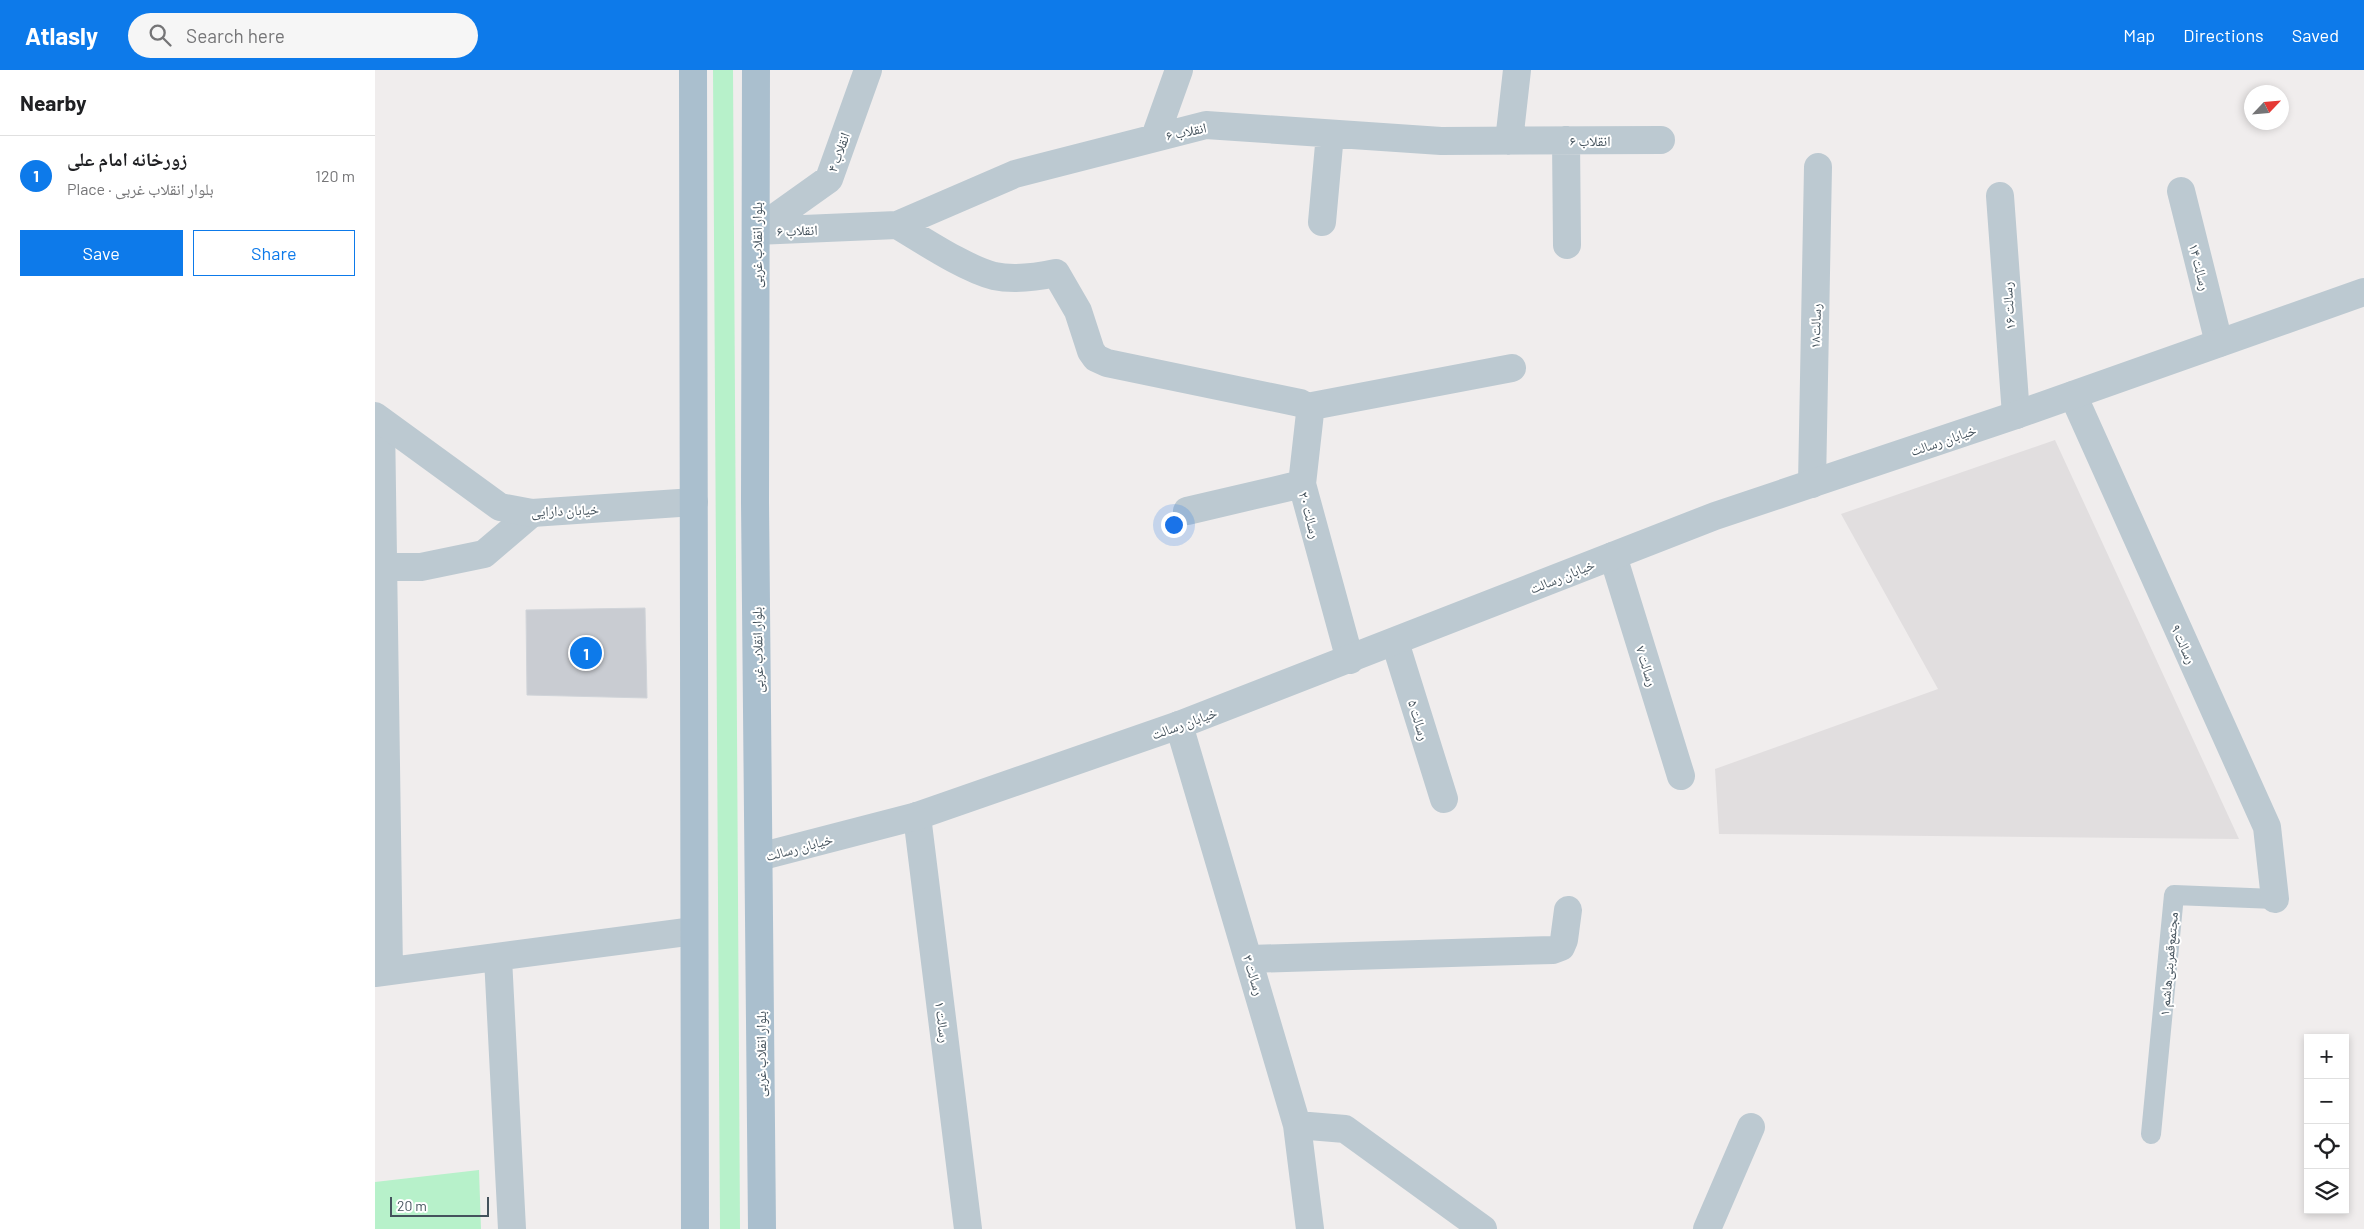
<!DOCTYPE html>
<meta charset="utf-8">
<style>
:root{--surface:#fff;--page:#f6f6f6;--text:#202124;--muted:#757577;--line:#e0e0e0;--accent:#0d7aea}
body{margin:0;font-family:Barlow,"Noto Naskh Arabic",sans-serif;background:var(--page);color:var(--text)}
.controls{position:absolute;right:15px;bottom:15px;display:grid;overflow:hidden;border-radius:0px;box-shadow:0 2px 8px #0003}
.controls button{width:45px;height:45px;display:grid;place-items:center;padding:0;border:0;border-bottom:1px solid var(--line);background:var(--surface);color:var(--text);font:25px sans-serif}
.compass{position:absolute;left:1869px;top:15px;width:45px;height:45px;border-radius:50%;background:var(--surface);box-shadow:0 2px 8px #0003;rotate:64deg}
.scale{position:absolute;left:15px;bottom:12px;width:99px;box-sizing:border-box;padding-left:5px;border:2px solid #44525c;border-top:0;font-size:14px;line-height:18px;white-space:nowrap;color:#44525c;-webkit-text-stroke:4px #fff;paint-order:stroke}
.you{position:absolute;left:798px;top:454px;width:18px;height:18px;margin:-12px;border:4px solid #fff;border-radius:50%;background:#1a73e8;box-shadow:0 0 0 8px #1a73e833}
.badge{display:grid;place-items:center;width:32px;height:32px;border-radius:50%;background:var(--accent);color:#fff;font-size:16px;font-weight:700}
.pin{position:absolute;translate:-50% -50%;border:2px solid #fff;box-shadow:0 1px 5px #0006}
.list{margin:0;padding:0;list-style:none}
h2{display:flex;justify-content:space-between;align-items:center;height:65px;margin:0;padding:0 20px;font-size:21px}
h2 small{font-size:16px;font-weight:400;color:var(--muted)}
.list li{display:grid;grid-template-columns:32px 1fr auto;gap:15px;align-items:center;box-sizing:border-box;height:80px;padding:0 20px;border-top:1px solid var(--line)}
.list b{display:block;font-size:19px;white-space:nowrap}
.list p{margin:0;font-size:16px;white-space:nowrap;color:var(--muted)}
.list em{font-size:16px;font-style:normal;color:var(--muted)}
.actions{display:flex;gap:10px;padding:15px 20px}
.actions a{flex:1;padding:11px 0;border:1px solid var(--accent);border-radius:0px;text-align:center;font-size:18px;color:var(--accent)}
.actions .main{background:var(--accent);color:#fff}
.icon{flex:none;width:28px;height:28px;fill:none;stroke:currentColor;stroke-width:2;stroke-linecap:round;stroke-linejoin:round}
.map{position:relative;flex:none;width:1989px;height:1159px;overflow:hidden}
header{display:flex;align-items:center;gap:30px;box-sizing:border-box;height:70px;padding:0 25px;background:var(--accent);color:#fff}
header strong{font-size:24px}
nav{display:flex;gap:28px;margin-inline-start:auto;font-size:18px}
.search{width:350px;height:45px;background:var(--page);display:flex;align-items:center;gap:12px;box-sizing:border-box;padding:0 18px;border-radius:28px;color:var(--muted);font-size:19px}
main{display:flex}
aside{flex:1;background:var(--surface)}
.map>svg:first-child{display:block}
.education{fill:#e1dedf}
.green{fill:#b7f1ca}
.building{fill:#c9ccd2;stroke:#d0d4d9}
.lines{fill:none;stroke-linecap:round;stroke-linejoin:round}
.service{stroke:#bcc9d1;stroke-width:20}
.minor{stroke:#bcc9d1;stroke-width:28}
.tertiary{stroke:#bcc9d1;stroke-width:28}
.primary{stroke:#aabfce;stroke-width:28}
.labels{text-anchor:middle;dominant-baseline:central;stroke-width:4;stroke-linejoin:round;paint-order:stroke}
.street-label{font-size:14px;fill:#44525c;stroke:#fff}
</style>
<header>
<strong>Atlasly</strong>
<div class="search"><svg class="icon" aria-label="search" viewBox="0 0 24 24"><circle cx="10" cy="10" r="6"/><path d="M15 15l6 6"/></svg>Search here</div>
<nav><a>Map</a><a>Directions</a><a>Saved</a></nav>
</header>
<main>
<aside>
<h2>Nearby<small></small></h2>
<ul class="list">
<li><span class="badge">1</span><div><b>زورخانه امام علی</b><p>Place · بلوار انقلاب غربی</p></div><em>120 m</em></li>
</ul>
<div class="actions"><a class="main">Save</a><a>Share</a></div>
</aside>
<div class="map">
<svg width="1989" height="1159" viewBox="0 0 1989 1159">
<rect width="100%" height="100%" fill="#f0eded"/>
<path class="education" d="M 1680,370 L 1864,769 L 1344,764 L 1340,699 L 1563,619 L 1466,444 Z"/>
<path class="green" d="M 338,0 L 358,0 L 365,1159 L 345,1159 Z
M 104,1100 L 106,1159 L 0,1159 L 0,1112 Z"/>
<path class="building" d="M 270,538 L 272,628 L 152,625 L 151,540 Z"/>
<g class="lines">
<path class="service" d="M 1776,1064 L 1799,825 L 1900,829"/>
<path class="minor" d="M 780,67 L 804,0
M 1191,70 L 1192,175
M 1134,71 L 1142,0
M 1806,121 L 1844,273
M 1625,126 L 1641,345
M 947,152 L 955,64
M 522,155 C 549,171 589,198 619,206 C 638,210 662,207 681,203 L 703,241 L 716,281 L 721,288 L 732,293 L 925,333 L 932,337 L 935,343 L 927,414
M 381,161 L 522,155 L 640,104 L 831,55 L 1066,71 L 1286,70
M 381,161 L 454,109 L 493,0
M 1698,325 L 1892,757 L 1900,829
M 932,337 L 1137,298
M 6,351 L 14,901
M 1437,414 L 1443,97
M 812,441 L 927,414 L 975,590
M 1238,486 L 1306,706
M 0,497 L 46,497 L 109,484 L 157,443
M 1020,572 L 1069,729
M 804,655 L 922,1055 L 935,1159
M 542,746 L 593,1159
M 123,888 L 137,1159
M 875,889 L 1178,880 L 1186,877 L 1189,870 L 1193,840
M 0,903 L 319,861
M 922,1055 L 970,1059 L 1108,1159
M 1332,1159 L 1376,1057"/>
<path class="tertiary" d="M 0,346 L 125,437 L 157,443 L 319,432
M 384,787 L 542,746 L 804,655 L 1340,446 L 1641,345 L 1989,222"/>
<path class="primary" d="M 318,0 L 320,1159
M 381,0 L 380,432 L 387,1159"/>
</g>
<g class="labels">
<g class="street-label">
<text transform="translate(811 61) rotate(-12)">انقلاب ۶</text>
<text x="1215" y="70">انقلاب ۶</text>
<text transform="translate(463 82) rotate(-70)">انقلاب ۴</text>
<text transform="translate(422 160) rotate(-2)">انقلاب ۶</text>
<text transform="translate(381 175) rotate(-90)">بلوار انقلاب غربی</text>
<text transform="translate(1825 197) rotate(76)">رسالت ۱۴</text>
<text transform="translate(1633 236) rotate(-94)">رسالت ۱۶</text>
<text transform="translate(1440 256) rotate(-89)">رسالت۱۸</text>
<text transform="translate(1568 370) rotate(-19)">خیابان رسالت</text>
<text transform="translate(190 440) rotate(-2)">خیابان دارایی</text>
<text transform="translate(935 445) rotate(75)">رسالت ۲۰</text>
<text transform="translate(1187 506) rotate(-22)">خیابان رسالت</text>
<text transform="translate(1809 574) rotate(66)">رسالت ۹</text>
<text transform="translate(382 580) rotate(-91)">بلوار انقلاب غربی</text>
<text transform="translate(1272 596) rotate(73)">رسالت ۷</text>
<text transform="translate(1044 650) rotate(73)">رسالت ۵</text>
<text transform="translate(809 653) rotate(-20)">خیابان رسالت</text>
<text transform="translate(424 777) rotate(-15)">خیابان رسالت</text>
<text transform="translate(1793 894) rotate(-85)">مجتمع‌قمربنی‌هاشم ۱</text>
<text transform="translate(879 905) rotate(73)">رسالت ۳</text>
<text transform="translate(568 952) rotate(83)">رسالت ۱</text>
<text transform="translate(385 984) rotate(-90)">بلوار انقلاب غربی</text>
</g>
</g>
</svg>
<div class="controls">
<button>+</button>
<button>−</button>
<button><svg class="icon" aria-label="locate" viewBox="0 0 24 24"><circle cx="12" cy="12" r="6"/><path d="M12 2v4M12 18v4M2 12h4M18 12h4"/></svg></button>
<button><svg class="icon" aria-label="layers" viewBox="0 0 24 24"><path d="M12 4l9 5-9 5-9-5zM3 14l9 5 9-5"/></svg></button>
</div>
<svg class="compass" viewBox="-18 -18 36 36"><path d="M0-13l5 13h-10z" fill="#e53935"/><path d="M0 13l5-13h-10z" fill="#757577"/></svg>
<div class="scale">20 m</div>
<div class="you"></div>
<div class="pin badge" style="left:211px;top:583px">1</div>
</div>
</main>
